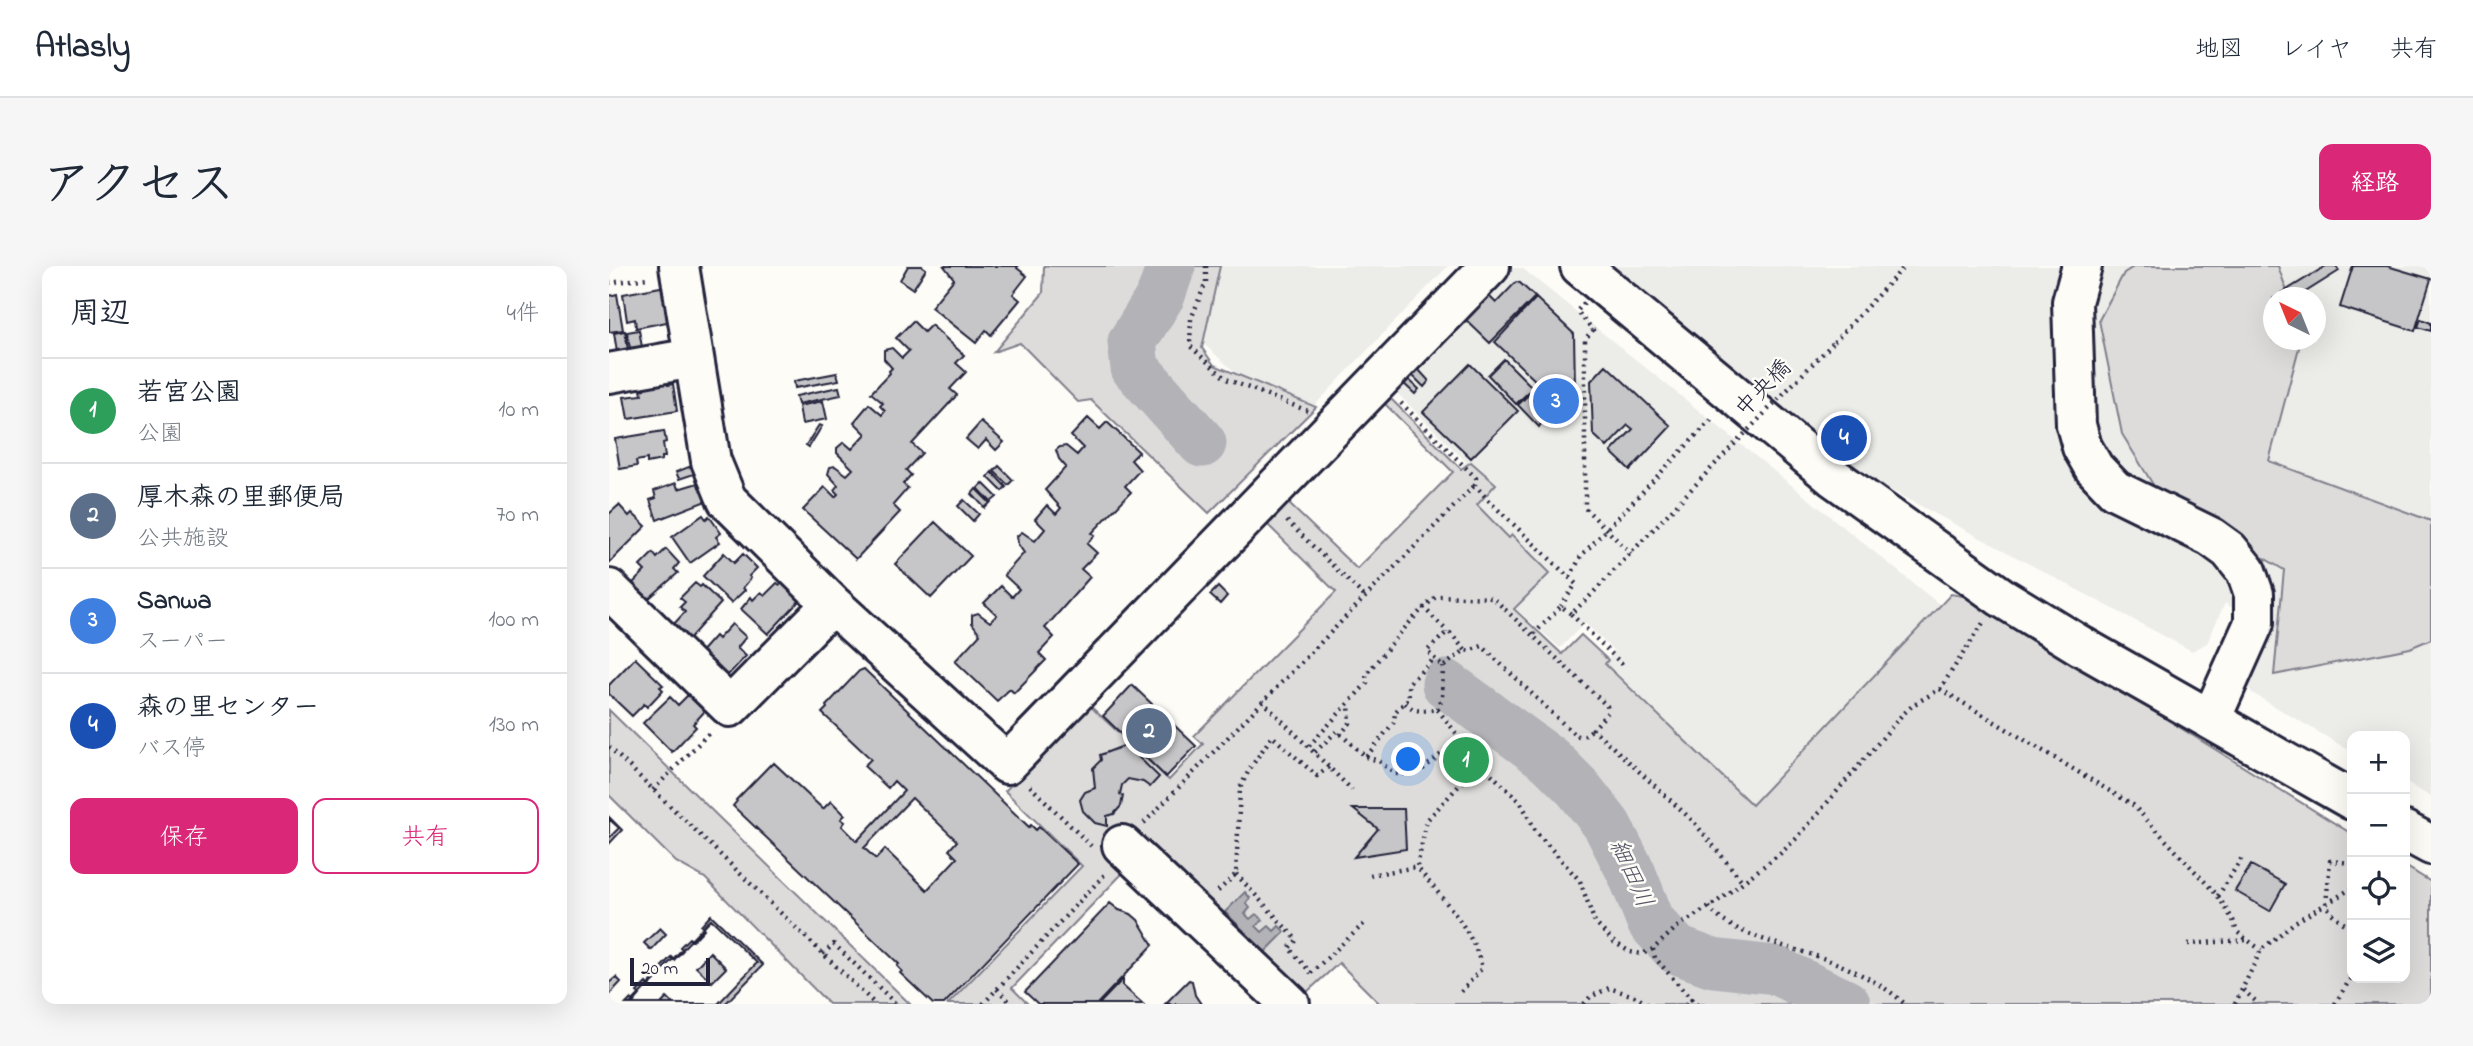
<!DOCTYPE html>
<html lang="ja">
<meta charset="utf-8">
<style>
:root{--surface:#fff;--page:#f6f6f7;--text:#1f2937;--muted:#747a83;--line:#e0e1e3;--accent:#db2777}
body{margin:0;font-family:"Indie Flower","Klee One",sans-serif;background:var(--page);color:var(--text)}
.controls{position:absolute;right:21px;bottom:21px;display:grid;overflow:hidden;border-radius:14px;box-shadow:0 7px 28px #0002}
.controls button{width:63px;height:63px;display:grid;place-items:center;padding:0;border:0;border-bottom:2px solid var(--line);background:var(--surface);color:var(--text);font:35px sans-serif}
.compass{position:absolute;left:1654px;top:21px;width:63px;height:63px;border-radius:50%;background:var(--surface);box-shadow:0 7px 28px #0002;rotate:317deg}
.scale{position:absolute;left:21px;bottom:18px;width:80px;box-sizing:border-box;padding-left:7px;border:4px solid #22223b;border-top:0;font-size:19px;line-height:24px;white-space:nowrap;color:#22223b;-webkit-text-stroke:5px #fdfcf7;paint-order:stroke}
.you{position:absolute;left:800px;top:494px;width:24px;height:24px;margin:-18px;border:5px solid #fff;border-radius:50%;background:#1a73e8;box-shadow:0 0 0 10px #1a73e833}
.badge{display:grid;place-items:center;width:46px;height:46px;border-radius:50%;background:var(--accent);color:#fff;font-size:23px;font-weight:700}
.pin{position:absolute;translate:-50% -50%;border:4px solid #fff;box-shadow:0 2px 7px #0006}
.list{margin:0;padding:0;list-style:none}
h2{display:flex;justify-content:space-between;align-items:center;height:91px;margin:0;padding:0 28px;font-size:30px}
h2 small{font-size:23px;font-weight:400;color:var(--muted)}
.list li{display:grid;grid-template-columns:46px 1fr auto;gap:21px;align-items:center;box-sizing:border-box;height:105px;padding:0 28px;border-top:2px solid var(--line)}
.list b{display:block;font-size:26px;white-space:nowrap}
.list p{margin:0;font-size:23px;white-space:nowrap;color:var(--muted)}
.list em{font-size:23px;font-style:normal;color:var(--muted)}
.actions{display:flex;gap:14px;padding:21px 28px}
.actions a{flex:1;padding:16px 0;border:2px solid var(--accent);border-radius:14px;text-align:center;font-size:24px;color:var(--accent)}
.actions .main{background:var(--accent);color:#fff}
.icon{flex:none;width:38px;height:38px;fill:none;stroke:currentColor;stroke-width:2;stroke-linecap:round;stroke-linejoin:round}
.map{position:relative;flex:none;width:1822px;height:738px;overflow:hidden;border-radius:14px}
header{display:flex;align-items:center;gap:42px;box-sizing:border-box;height:98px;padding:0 35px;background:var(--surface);border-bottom:2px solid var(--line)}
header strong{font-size:33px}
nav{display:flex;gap:38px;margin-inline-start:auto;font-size:24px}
.intro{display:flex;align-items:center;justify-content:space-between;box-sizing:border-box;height:168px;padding:0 42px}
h1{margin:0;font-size:49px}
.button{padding:18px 32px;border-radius:14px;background:var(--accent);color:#fff;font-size:24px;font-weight:700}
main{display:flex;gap:42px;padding:0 42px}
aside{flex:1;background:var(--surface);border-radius:14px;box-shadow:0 7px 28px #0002}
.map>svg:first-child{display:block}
.built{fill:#ecece9;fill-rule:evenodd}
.green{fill:#dddcdb;stroke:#807f8b;stroke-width:2}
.water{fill:#b2b2b7;stroke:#787885;stroke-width:2}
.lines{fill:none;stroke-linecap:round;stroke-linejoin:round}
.river{stroke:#b2b2b7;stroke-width:49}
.building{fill:#c6c6c8;stroke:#22223b;stroke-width:2;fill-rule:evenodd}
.minor-casing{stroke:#22223b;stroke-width:44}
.path{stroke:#22223b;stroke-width:4.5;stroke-dasharray:2 5;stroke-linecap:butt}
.minor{stroke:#fdfcf7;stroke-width:38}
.path-bridge{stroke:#22223b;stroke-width:4.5;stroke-dasharray:2 5;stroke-linecap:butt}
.labels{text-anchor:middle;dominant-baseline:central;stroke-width:5;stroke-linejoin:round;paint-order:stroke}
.street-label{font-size:23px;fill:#22223b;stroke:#fdfcf7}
.water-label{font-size:24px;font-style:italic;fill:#545466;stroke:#fdfcf7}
</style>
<header>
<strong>Atlasly</strong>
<nav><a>地図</a><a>レイヤ</a><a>共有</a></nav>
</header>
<div class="intro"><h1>アクセス</h1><a class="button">経路</a></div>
<main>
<aside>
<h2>周辺<small>4件</small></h2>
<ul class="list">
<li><span class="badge" style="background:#2e9e5b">1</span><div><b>若宮公園</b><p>公園</p></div><em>10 m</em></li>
<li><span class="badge" style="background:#5c6f8a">2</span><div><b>厚木森の里郵便局</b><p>公共施設</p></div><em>70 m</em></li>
<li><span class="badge" style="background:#3f7fe0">3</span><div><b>Sanwa</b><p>スーパー</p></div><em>100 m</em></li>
<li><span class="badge" style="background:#1a4fb4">4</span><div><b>森の里センター</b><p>バス停</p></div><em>130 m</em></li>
</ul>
<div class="actions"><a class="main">保存</a><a>共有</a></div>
</aside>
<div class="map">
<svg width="1822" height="738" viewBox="0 0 1822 738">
<rect width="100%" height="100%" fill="#fdfcf7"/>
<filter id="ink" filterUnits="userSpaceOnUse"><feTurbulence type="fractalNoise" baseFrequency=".0143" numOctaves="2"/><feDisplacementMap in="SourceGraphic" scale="14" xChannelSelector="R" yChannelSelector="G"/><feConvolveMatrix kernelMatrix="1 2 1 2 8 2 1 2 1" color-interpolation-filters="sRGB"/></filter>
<g filter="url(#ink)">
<path class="built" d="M 606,0 L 839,0 L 705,140 L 635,114 L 589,73 Z
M 994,0 L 1822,0 L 1822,531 L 1796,516 L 1796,470 L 1743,470 L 1743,486 L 1643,427 L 1637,417 L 1660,365 L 1616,337 L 1598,377 L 1583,385 L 1218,190 ZM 1664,32 L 1706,32 L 1706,74 L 1664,74 Z
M 896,2 L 913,2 L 1331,339 L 1143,538 L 996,398 L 1005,385 L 976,357 L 951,382 L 907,343 L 939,308 L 841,213 L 857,196 L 782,121 Z"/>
<path class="green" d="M 435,0 L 611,0 L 593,82 L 605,99 L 707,141 L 600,247 L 482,134 L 469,136 L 411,77 L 385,86 L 434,27 Z
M 1526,0 L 1669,0 L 1680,31 L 1664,32 L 1664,74 L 1692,74 L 1660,195 L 1822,255 L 1822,373 L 1801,382 L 1665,409 L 1675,304 L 1551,230 L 1513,168 L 1490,54 L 1515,7 Z
M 778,129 L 852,203 L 862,196 L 887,218 L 868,239 L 900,272 L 903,269 L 941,307 L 905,343 L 953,388 L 972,369 L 999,394 L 996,398 L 1143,539 L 1342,328 L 1360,331 L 1743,568 L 1743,712 L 1796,712 L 1796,600 L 1822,616 L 1822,738 L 771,738 L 730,697 L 698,726 L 690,727 L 536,584 L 403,722 L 419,738 L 339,738 L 473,600 L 396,525 L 480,439 L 560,514 L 594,478 L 585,470 L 727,326 L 656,256 L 677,235 L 748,303 L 844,206 L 773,135 Z
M 0,444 L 301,738 L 220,738 L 96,612 L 67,596 L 0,529 Z"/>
<path class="water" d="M 636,626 L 641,632 L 637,637 L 641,642 L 636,648 L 641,653 L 647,648 L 654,654 L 647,660 L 653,666 L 660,660 L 665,665 L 670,660 L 676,666 L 656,686 L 616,646 Z"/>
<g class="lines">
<path class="river" d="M 562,0 L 552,29 L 523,76 L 526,102 L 593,177
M 837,418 L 941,494 L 969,522 L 998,559 L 1023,608 L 1042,656 L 1068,684 L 1104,697 L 1166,704 L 1237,738"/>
</g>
<path class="building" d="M 299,0 L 313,0 L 317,3 L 304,23 L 291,14 Z
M 335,0 L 409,0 L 408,2 L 418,10 L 404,28 L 411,34 L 382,69 L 377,64 L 367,77 L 322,41 L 345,13 Z
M 1717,0 L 1727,0 L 1730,5 L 1687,32 L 1675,32 L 1673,27 Z
M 1744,0 L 1778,0 L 1822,13 L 1806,65 L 1731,41 Z
M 907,16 L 911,17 L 926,31 L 881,77 L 855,52 L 878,28 L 887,37 Z
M 57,20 L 63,55 L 27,62 L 26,53 L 18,55 L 14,28 Z
M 8,28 L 14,64 L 0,66 L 0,30 Z
M 927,32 L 965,68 L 966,122 L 962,126 L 962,137 L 950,137 L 886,76 Z
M 1812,53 L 1822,57 L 1822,65 L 1809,61 Z
M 304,55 L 315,66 L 322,59 L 355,89 L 347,97 L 357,106 L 341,123 L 348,129 L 303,178 L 313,187 L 297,204 L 302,209 L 294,218 L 299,222 L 284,239 L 291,246 L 247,293 L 194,244 L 216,221 L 226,231 L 229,228 L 225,224 L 229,219 L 219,208 L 221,201 L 226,200 L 238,209 L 244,203 L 228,187 L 228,182 L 235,176 L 243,183 L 257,168 L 245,156 L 260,138 L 273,149 L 276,145 L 271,140 L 274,137 L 262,127 L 281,107 L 280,105 L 283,102 L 275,93 L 275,84 L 283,82 L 293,92 L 300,85 L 287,72 Z
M 30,64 L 33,81 L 21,82 L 18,66 Z
M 16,65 L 19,84 L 8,86 L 5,67 Z
M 895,93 L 924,122 L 907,138 L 879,109 Z
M 861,98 L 909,145 L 862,192 L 814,146 Z
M 997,99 L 1062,160 L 1021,204 L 1002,186 L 1024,163 L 1019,159 L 998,181 L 984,168 L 982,115 Z
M 809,103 L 820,115 L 815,121 L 803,109 Z
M 228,107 L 230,114 L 186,122 L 185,115 Z
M 798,112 L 810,123 L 806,128 L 793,116 Z
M 58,113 L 59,119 L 64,118 L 68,145 L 19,153 L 15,131 L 33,129 L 32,124 L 35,123 L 34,116 Z
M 230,121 L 232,129 L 189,138 L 187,130 Z
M 925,123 L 938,136 L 931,143 L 932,158 L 930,161 L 909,139 Z
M 214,135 L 218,153 L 193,158 L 190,140 Z
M 479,152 L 491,163 L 498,156 L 530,186 L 522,194 L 531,204 L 516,220 L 522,226 L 483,267 L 486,269 L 478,278 L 488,287 L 472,303 L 481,311 L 436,362 L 445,371 L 430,387 L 437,394 L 405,427 L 401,423 L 388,435 L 346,395 L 371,368 L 363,357 L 363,349 L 369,347 L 381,356 L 388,349 L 375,337 L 392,320 L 403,331 L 410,323 L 395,309 L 415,287 L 409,278 L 408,270 L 413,266 L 426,275 L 436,263 L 426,253 L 438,239 L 447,248 L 452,242 L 436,224 L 457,201 L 450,193 L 447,184 L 451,181 L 457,180 L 468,189 L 474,182 L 462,170 Z
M 372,156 L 395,176 L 387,184 L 377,174 L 369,183 L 357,173 Z
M 210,159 L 213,160 L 200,181 L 197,179 Z
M 1223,163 L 1237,173 L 1232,179 L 1218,169 Z
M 55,165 L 57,176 L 54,177 L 56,191 L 53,191 L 53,194 L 38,197 L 38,193 L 27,195 L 28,200 L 11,203 L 6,173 Z
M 85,199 L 88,207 L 70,213 L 67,206 Z
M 390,200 L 404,214 L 399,219 L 385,205 Z
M 383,206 L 397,221 L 393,225 L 379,211 Z
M 67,217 L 69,223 L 89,217 L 97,235 L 48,254 L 41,234 L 47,232 L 45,225 Z
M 374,217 L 388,231 L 382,236 L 369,222 Z
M 367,223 L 381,237 L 376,242 L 363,228 Z
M 355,234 L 370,248 L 364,255 L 349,240 Z
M 10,239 L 20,250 L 23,247 L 37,260 L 0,297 L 0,248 Z
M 94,249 L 97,253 L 100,250 L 112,267 L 107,271 L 111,276 L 81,297 L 63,271 Z
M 326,256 L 362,290 L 322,332 L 286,298 Z
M 57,283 L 70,297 L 65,303 L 69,307 L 37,335 L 21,320 L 36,305 L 31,300 L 44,287 L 48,292 Z
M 115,287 L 125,297 L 134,288 L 148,302 L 140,310 L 142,312 L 134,322 L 136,324 L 122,337 L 94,310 Z
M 176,314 L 194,331 L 159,368 L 132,343 L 142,331 L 144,334 L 152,326 L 156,329 L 168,317 L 171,319 Z
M 86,317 L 91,321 L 93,319 L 112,337 L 78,375 L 63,360 L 76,346 L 71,341 L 76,336 L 71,332 Z
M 609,321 L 618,330 L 611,338 L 601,329 Z
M 123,358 L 137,371 L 128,382 L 137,390 L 116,412 L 90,388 L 106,370 L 109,373 Z
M 26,392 L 54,419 L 51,421 L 54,424 L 38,441 L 35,438 L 23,450 L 0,428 L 0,419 Z
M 255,403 L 420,561 L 422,559 L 427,564 L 430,561 L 469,598 L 335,738 L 324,738 L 291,707 L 293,705 L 288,700 L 290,698 L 124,540 L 128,535 L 127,534 L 161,499 L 162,500 L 165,497 L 214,543 L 222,535 L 236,549 L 232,553 L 236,556 L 233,560 L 248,575 L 295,525 L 285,515 L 279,522 L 255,500 L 262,493 L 213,447 L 218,442 L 217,440 L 250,405 ZM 303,532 L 348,575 L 340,584 L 348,592 L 318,624 L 276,583 L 267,593 L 255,582 Z
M 523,419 L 587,480 L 557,511 L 494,450 Z
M 79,429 L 96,445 L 84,458 L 87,461 L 63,486 L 34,457 L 61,431 L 69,439 Z
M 517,479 L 550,511 L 541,521 L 534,516 L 519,513 L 513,519 L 511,528 L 514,530 L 512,540 L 505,548 L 498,550 L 498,560 L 486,557 L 474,545 L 471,534 L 476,526 L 486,522 L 484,502 L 492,494 L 491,489 Z
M 744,543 L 795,543 L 797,583 L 745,591 L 769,563 Z
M 0,551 L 13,564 L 0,578 Z
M 0,553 L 10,562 L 0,572 Z
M 1642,599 L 1676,618 L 1661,645 L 1626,625 Z
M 501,637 L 510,644 L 522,648 L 529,654 L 544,679 L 488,738 L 429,738 L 416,726 Z
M 102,649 L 154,699 L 116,738 L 64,738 L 58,732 L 52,738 L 17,738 L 22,733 L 25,736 L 31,729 L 28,726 L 37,717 L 40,720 L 46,714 L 43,711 L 62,691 L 65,694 L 74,684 L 71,681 L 80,672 L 84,675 L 95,663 L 92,660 ZM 101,686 L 117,702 L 103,716 L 87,701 Z
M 102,653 L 148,697 L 109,738 L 21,738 Z
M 51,662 L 57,668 L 42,684 L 35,677 Z
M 7,711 L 12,716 L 0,729 L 0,717 Z
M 514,713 L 514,720 L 534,738 L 490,738 Z
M 580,714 L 583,715 L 586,729 L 592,738 L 556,738 Z"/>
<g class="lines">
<g class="minor-casing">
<path id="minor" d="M 70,0 L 102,195 L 118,234 L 223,338 L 398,498 L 881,0
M 971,0 L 1224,211 L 1392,331 L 1472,380 L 1743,534
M 1473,0 L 1463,36 L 1467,159 L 1473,181 L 1485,202 L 1506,224 L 1602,271 L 1620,284 L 1637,305 L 1645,328 L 1645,357 L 1602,453
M 0,107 L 84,92
M 0,323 L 121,441 L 223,338
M 1796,565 L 1822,579
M 513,579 L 681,738"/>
</g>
<path class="path" d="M 597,0 L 597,16 L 582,53 L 581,80 L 617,113 L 699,145
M 0,17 L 39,12
M 1225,76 L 1296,0
M 792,137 L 867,212 L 866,219 L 878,233 L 967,318 L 952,340
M 678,255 L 755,330
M 961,311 L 972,290 L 1105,151
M 814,341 L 837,364 L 837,367
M 962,348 L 1016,401
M 925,368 L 952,340 L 962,348 L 981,330 L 1110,194
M 856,384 L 841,367 L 837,367 L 818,385 L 834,401 L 856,384 L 860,385 L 873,380 L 967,470 L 976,469 L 984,463
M 1331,423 L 1524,539 L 1609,630 L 1624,654 L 1628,666 L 1652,684
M 653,435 L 743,524
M 796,437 C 807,447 814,445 828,443 L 871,497 L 912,537 L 928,567 L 971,615 L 986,657 L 1005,676 L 1021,686 L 1033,688 L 1044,683 L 1068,661 L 1109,635 L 1172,587 L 1189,571 L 1292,450 L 1304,439 L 1331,423 L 1374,357
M 828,443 L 833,433 L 834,401
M 731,469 L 741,457 L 740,439
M 700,480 L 758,417 L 757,408 C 781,381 800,353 828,330 L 884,332 L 998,440 L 999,446 L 984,463 L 1084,555 L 1134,616
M 0,481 L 266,738
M 706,486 L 728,465 L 757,491 L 785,456 L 786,446 L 800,432 L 799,418 L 825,393
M 757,491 L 770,495 L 786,508 L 802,508 L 814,503 L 852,472
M 421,520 L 482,580
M 44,524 L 102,465
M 535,557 L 866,219
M 627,608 L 688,674 L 680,682 L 702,707
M 761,609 L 808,601
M 1743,622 L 1717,638 L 1721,646 L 1743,664
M 609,625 L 627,608 L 631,522 L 640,504 L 663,470 L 708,510 L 721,500
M 1609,630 L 1634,590
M 1100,641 C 1118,669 1191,683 1222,695 C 1247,705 1277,720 1296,738
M 1579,678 L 1638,674
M 1044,683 L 1046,692 L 1082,733
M 214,688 L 225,678 L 287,738
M 702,707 L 758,655
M 388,723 L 403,738
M 1634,724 L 1650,738
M 852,726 L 873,702 C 863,661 833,633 808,601 L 818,554 L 871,497
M 374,738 L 498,606
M 975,738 L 981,731 L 1000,722 L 1025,730 L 1039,738
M 1077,738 L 1082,733 L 1088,738
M 1626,738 L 1652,684 L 1686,656 L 1717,638 L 1721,595 L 1743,597
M 1726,738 L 1743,710"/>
<use href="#minor" class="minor"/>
<path class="path-bridge" d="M 975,37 L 968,45 L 984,64 L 976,73 L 976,242 L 1022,288
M 1110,194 L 1225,76"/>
</g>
</g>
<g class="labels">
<g class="street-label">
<text transform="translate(1155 123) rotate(-46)">中央橋</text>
</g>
<g class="water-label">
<text transform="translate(1021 608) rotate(66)">細田川</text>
</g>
</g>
</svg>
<div class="controls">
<button>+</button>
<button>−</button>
<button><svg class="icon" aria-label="locate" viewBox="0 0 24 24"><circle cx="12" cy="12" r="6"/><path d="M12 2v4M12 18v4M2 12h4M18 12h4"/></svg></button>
<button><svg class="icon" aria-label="layers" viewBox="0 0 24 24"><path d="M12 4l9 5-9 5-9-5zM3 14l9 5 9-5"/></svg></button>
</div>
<svg class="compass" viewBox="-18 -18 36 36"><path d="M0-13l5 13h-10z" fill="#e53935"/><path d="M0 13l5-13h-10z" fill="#747a83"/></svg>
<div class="scale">20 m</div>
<div class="you"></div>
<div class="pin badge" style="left:857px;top:494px;background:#2e9e5b">1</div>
<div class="pin badge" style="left:540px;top:465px;background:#5c6f8a">2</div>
<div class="pin badge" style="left:947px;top:135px;background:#3f7fe0">3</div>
<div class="pin badge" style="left:1235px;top:172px;background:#1a4fb4">4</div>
</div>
</main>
